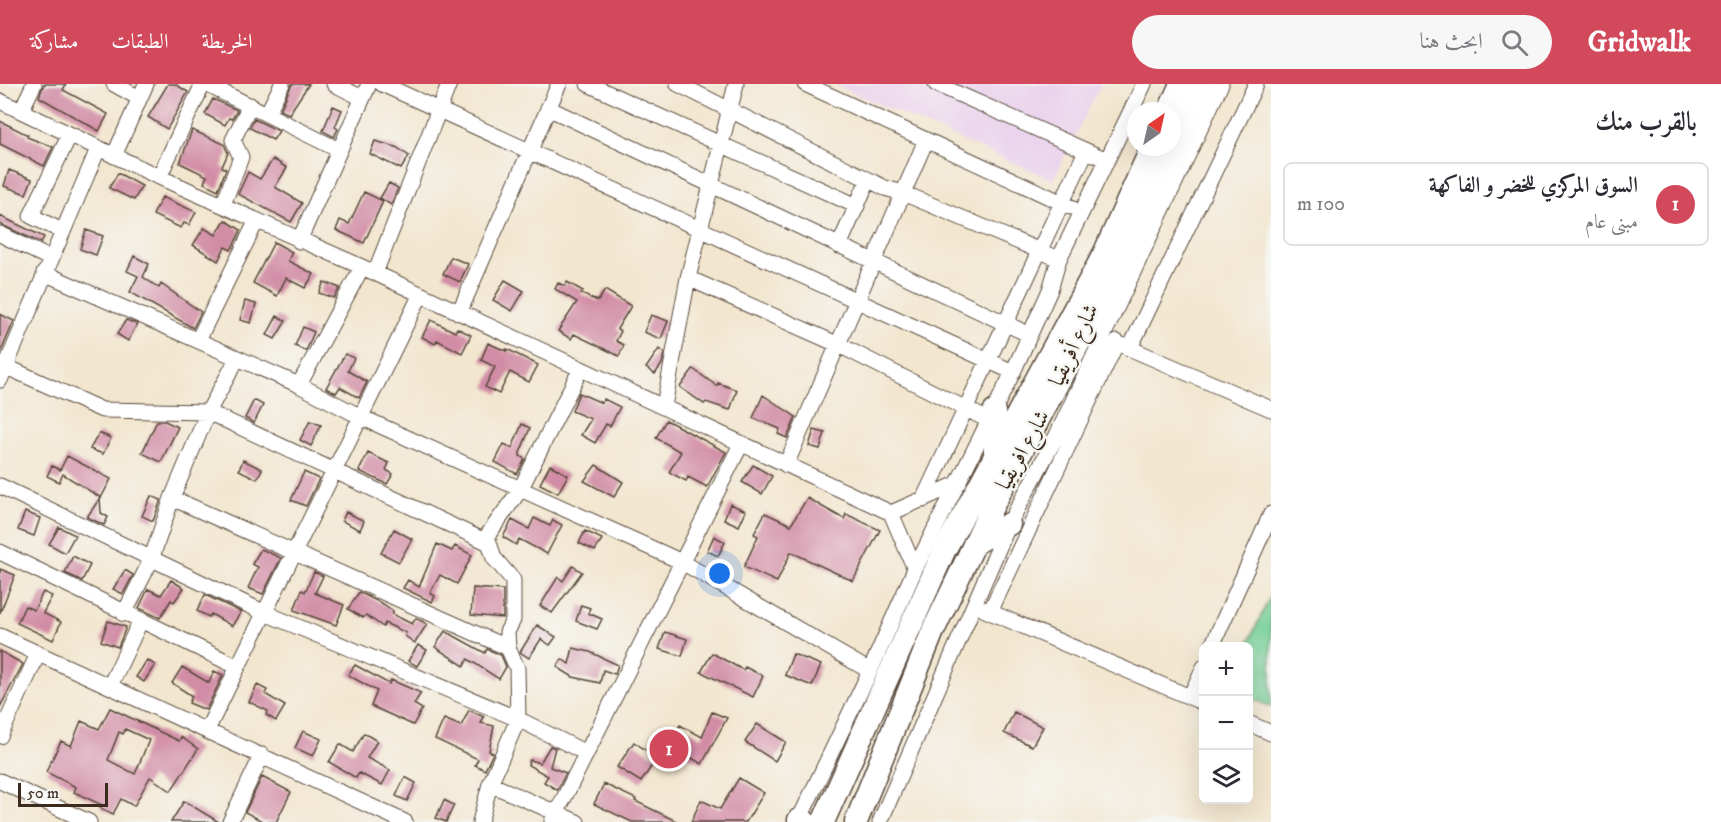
<!DOCTYPE html>
<html lang="ar">
<meta charset="utf-8">
<style>
:root{--surface:#fff;--page:#f7f7f7;--text:#2b2b33;--muted:#7c7c81;--line:#e1e1e2;--accent:#d1495b}
body{margin:0;font-family:"IM FELL DW Pica",Amiri,serif;background:var(--page);color:var(--text);direction:rtl}
.controls{position:absolute;right:18px;bottom:18px;display:grid;overflow:hidden;border-radius:9px;box-shadow:0 6px 24px #0002}
.controls button{width:54px;height:54px;display:grid;place-items:center;padding:0;border:0;border-bottom:2px solid var(--line);background:var(--surface);color:var(--text);font:30px sans-serif}
.compass{position:absolute;left:1127px;top:18px;width:54px;height:54px;border-radius:50%;background:var(--surface);box-shadow:0 6px 24px #0002;rotate:34deg}
.scale{position:absolute;left:18px;bottom:15px;width:90px;box-sizing:border-box;padding-left:6px;border:3px solid #3b2a1e;border-top:0;font-size:16px;line-height:21px;white-space:nowrap;color:#3b2a1e;-webkit-text-stroke:4px #f6f6f2;paint-order:stroke}
.you{position:absolute;left:720px;top:490px;width:21px;height:21px;margin:-15px;border:4px solid #fff;border-radius:50%;background:#1a73e8;box-shadow:0 0 0 9px #1a73e833}
.badge{display:grid;place-items:center;width:39px;height:39px;border-radius:50%;background:var(--accent);color:#fff;font-size:20px;font-weight:700}
.pin{position:absolute;translate:-50% -50%;border:3px solid #fff;box-shadow:0 2px 6px #0006}
.list{margin:0;padding:0;list-style:none}
h2{display:flex;justify-content:space-between;align-items:center;height:78px;margin:0;padding:0 24px;font-size:26px}
h2 small{font-size:20px;font-weight:400;color:var(--muted)}
.list li{display:grid;grid-template-columns:39px 1fr auto;gap:18px;align-items:center;box-sizing:border-box;height:84px;margin:0 12px 12px;padding:0 12px;border:2px solid var(--line);border-radius:9px}
.list b{display:block;font-size:22px;white-space:nowrap}
.list p{margin:0;font-size:20px;white-space:nowrap;color:var(--muted)}
.list em{font-size:20px;font-style:normal;color:var(--muted)}
.icon{flex:none;width:33px;height:33px;fill:none;stroke:currentColor;stroke-width:2;stroke-linecap:round;stroke-linejoin:round}
.map{position:relative;flex:none;width:1271px;height:738px;overflow:hidden;direction:ltr}
header{display:flex;align-items:center;gap:36px;box-sizing:border-box;height:84px;padding:0 30px;background:var(--accent);color:#fff}
header strong{font-size:28px}
nav{display:flex;gap:33px;margin-inline-start:auto;font-size:21px}
.search{width:420px;height:54px;background:var(--page);display:flex;align-items:center;gap:15px;box-sizing:border-box;padding:0 21px;border-radius:33px;color:var(--muted);font-size:22px}
main{display:flex}
aside{flex:1;background:var(--surface)}
.map>svg:first-child{display:block}
.built{fill:#ead1ec}
.green{fill:#74cf96;stroke:#587c5a;stroke-width:1.5}
.building{fill:#d28da6;fill-rule:evenodd}
.lines{fill:none;stroke-linecap:round;stroke-linejoin:round}
.minor-casing{stroke:#564639;stroke-width:17}
.highway-casing{stroke:#564639;stroke-width:25}
.minor{stroke:#fff;stroke-width:15}
.highway{stroke:#fff;stroke-width:22}
.labels{text-anchor:middle;dominant-baseline:central;stroke-width:5;stroke-linejoin:round;paint-order:stroke}
.street-label{font-size:22px;fill:#3b2a1e;stroke:#f6f6f2}
</style>
<header>
<strong>Gridwalk</strong>
<div class="search"><svg class="icon" aria-label="search" viewBox="0 0 24 24"><circle cx="10" cy="10" r="6"/><path d="M15 15l6 6"/></svg>ابحث هنا</div>
<nav><a>الخريطة</a><a>الطبقات</a><a>مشاركة</a></nav>
</header>
<main>
<aside>
<h2>بالقرب منك<small></small></h2>
<ul class="list">
<li><span class="badge">1</span><div><b>السوق المركزي للخضر و الفاكهة</b><p>مبنى عام</p></div><em>100 m</em></li>
</ul>
</aside>
<div class="map">
<svg width="1271" height="738" viewBox="0 0 1271 738">
<rect width="100%" height="100%" fill="#f6f6f2"/>
<filter id="ink" filterUnits="userSpaceOnUse"><feTurbulence type="fractalNoise" baseFrequency=".0167" numOctaves="2"/><feDisplacementMap in="SourceGraphic" scale="12" xChannelSelector="R" yChannelSelector="G"/><feConvolveMatrix kernelMatrix="1 2 1 2 8 2 1 2 1" color-interpolation-filters="sRGB"/></filter>
<filter id="wash" filterUnits="userSpaceOnUse"><feTurbulence type="fractalNoise" baseFrequency=".008" numOctaves="4" result="noise"/><feDisplacementMap in="SourceGraphic" scale="24" xChannelSelector="R" yChannelSelector="G"/><feGaussianBlur stdDeviation="1.35" result="paint"/><feColorMatrix in="noise" values="0 0 0 0 0 0 0 0 0 0 0 0 0 0 0 0 0 1.4 0 .05"/><feComposite in="paint" operator="in"/></filter>
<g filter="url(#wash)">
<rect width="100%" height="100%" fill="#f2e6cf"/>
<path class="built" d="M 833,0 L 1101,0 L 1053,96 Z"/>
<path class="green" d="M 1271,510 L 1271,623 L 1249,613 L 1247,562 Z"/>
<g id="blocks">
<path class="building" d="M 44,0 L 66,0 L 63,6 L 108,30 L 99,47 L 39,13 Z
M 168,0 L 175,0 L 188,8 L 167,45 L 148,33 Z
M 292,0 L 309,0 L 289,30 L 280,26 Z
M 213,15 L 237,26 L 232,35 L 229,34 L 225,41 L 205,30 Z
M 333,22 L 342,26 L 335,43 L 338,45 L 334,53 L 323,47 Z
M 254,35 L 279,47 L 273,56 L 250,44 Z
M 0,37 L 28,51 L 27,53 L 53,63 L 44,82 L 0,60 Z
M 192,46 L 224,60 L 228,69 L 222,83 L 226,85 L 218,106 L 204,99 L 207,92 L 180,79 Z
M 375,57 L 396,63 L 409,72 L 401,85 L 370,70 Z
M 273,75 L 287,84 L 275,103 L 302,119 L 291,138 L 238,110 L 248,88 L 260,95 Z
M 9,86 L 32,95 L 26,110 L 4,102 Z
M 118,89 L 142,102 L 134,116 L 109,104 Z
M 389,99 L 398,104 L 391,121 L 380,114 Z
M 364,108 L 383,117 L 364,159 L 336,146 L 340,136 L 349,140 Z
M 162,113 L 196,128 L 189,141 L 184,139 L 181,144 L 153,131 Z
M 0,132 L 44,153 L 41,159 L 0,140 Z
M 225,136 L 241,146 L 231,166 L 225,163 L 218,177 L 193,161 L 204,144 L 216,151 Z
M 86,146 L 103,152 L 96,171 L 80,165 Z
M 274,158 L 292,168 L 288,177 L 314,190 L 305,204 L 286,194 L 277,212 L 253,199 Z
M 134,172 L 149,180 L 143,193 L 159,204 L 161,200 L 201,228 L 193,244 L 130,208 L 138,192 L 127,187 Z
M 451,173 L 468,180 L 460,198 L 443,190 Z
M 505,196 L 524,207 L 512,227 L 493,216 Z
M 324,198 L 340,204 L 334,214 L 319,209 Z
M 567,198 L 583,207 L 581,210 L 598,217 L 605,206 L 631,222 L 617,245 L 621,247 L 616,257 L 624,261 L 619,272 L 574,250 L 571,255 L 558,247 L 577,218 L 555,205 L 558,199 L 565,202 Z
M 245,217 L 256,220 L 251,239 L 240,236 Z
M 0,230 L 14,237 L 0,270 Z
M 651,231 L 668,237 L 661,255 L 644,248 Z
M 277,232 L 286,237 L 275,255 L 267,251 Z
M 126,236 L 137,240 L 128,257 L 117,250 Z
M 431,236 L 455,248 L 457,244 L 471,251 L 462,269 L 437,256 L 435,260 L 422,253 Z
M 303,243 L 314,248 L 306,267 L 295,262 Z
M 488,259 L 506,267 L 507,265 L 538,281 L 529,298 L 510,288 L 499,310 L 485,303 L 495,283 L 481,276 Z
M 659,265 L 664,269 L 662,280 L 655,290 L 646,284 Z
M 345,270 L 354,274 L 348,287 L 367,298 L 359,314 L 340,303 L 336,309 L 326,304 Z
M 693,285 L 717,302 L 718,299 L 737,306 L 730,326 L 706,318 L 704,320 L 680,303 Z
M 579,309 L 602,319 L 604,315 L 620,323 L 610,342 L 606,340 L 595,359 L 581,351 L 591,335 L 572,327 Z
M 763,311 L 796,333 L 787,354 L 778,350 L 780,345 L 753,334 Z
M 254,316 L 263,321 L 254,339 L 245,334 Z
M 666,336 L 726,368 L 707,403 L 688,393 L 686,397 L 669,388 L 681,368 L 656,354 Z
M 157,337 L 165,337 L 178,343 L 161,378 L 142,369 Z
M 310,337 L 321,341 L 311,362 L 300,356 Z
M 522,340 L 530,344 L 520,369 L 520,372 L 525,375 L 517,390 L 495,378 L 504,360 L 512,364 Z
M 814,346 L 825,349 L 820,365 L 809,362 Z
M 99,349 L 111,354 L 103,370 L 90,365 Z
M 368,369 L 389,379 L 386,386 L 393,390 L 387,400 L 359,387 Z
M 67,372 L 111,395 L 101,414 L 63,390 L 59,398 L 47,392 L 52,382 L 60,386 Z
M 243,376 L 262,385 L 257,395 L 239,386 Z
M 550,381 L 568,391 L 558,409 L 540,400 Z
M 596,381 L 623,398 L 614,413 L 584,397 Z
M 753,381 L 772,392 L 762,410 L 742,398 Z
M 304,388 L 319,395 L 306,422 L 291,416 Z
M 151,412 L 161,416 L 153,437 L 142,432 Z
M 100,414 L 101,429 L 108,433 L 104,441 L 87,433 Z
M 807,414 L 844,435 L 846,430 L 880,446 L 853,497 L 791,468 L 777,498 L 744,483 L 758,452 L 754,450 L 765,429 L 791,441 Z
M 730,420 L 746,427 L 739,442 L 724,435 Z
M 25,428 L 40,434 L 34,452 L 18,446 Z
M 346,428 L 364,437 L 360,446 L 342,437 Z
M 534,434 L 550,442 L 553,436 L 562,441 L 547,470 L 519,455 L 516,461 L 503,453 L 512,436 L 529,445 Z
M 59,443 L 75,451 L 65,469 L 49,460 Z
M 394,445 L 412,455 L 399,478 L 381,469 Z
M 585,447 L 602,455 L 595,467 L 579,459 Z
M 714,452 L 725,458 L 718,472 L 707,467 Z
M 437,460 L 452,467 L 455,462 L 472,471 L 457,500 L 440,491 L 430,509 L 435,512 L 432,518 L 403,504 L 408,496 L 419,503 Z
M 261,465 L 281,474 L 263,510 L 248,504 L 258,483 L 252,480 Z
M 73,472 L 90,481 L 82,497 L 65,489 Z
M 573,482 L 582,488 L 552,529 L 540,522 L 558,493 L 563,497 Z
M 0,485 L 15,491 L 0,529 Z
M 125,486 L 133,491 L 123,510 L 113,505 Z
M 314,488 L 323,492 L 315,509 L 344,521 L 336,541 L 294,526 L 302,506 L 305,508 Z
M 171,496 L 184,504 L 174,518 L 171,516 L 160,534 L 139,524 L 148,505 L 161,511 Z
M 473,504 L 503,506 L 503,534 L 471,531 Z
M 43,508 L 52,512 L 43,529 L 61,538 L 53,556 L 17,539 L 25,522 L 34,526 Z
M 359,508 L 383,520 L 393,527 L 392,530 L 412,540 L 416,534 L 427,540 L 415,559 L 405,552 L 406,549 L 385,539 L 383,543 L 366,531 L 363,534 L 348,525 Z
M 205,511 L 241,528 L 232,542 L 211,530 L 209,533 L 197,527 Z
M 581,521 L 590,524 L 588,529 L 602,535 L 597,545 L 576,537 Z
M 108,537 L 126,543 L 118,563 L 101,557 Z
M 537,541 L 556,553 L 550,561 L 541,555 L 529,574 L 520,568 Z
M 445,547 L 485,569 L 487,565 L 501,571 L 506,583 L 499,595 L 468,575 L 464,582 L 435,563 Z
M 665,548 L 687,555 L 682,572 L 659,565 Z
M 418,561 L 427,566 L 417,582 L 408,577 Z
M 573,564 L 590,568 L 618,581 L 615,590 L 603,586 L 600,599 L 573,593 L 557,583 L 562,575 L 569,580 Z
M 0,567 L 23,580 L 0,623 Z
M 712,569 L 743,586 L 745,583 L 763,592 L 753,613 L 701,588 Z
M 793,570 L 821,581 L 812,602 L 785,591 Z
M 147,576 L 155,581 L 144,598 L 136,593 Z
M 355,581 L 389,600 L 391,596 L 421,609 L 414,620 L 422,625 L 413,641 L 371,622 L 377,607 L 348,591 Z
M 182,583 L 209,599 L 214,587 L 223,591 L 206,626 L 189,619 L 192,612 L 172,599 Z
M 257,601 L 267,606 L 265,610 L 285,622 L 276,637 L 266,631 L 268,627 L 249,618 Z
M 110,624 L 179,657 L 181,653 L 198,665 L 171,707 L 150,693 L 134,722 L 121,715 L 113,730 L 100,724 L 102,721 L 74,708 L 76,703 L 46,688 L 61,657 L 71,662 L 81,637 L 99,645 ZM 125,645 L 149,656 L 135,690 L 108,676 L 119,648 L 123,650 Z
M 469,626 L 484,633 L 481,639 L 494,642 L 489,667 L 493,669 L 485,686 L 475,681 L 478,675 L 435,655 L 444,635 L 461,642 Z
M 712,628 L 727,634 L 702,680 L 669,661 L 680,641 L 702,653 Z
M 1014,628 L 1043,643 L 1032,662 L 1004,649 Z
M 757,640 L 786,658 L 775,677 L 745,658 Z
M 303,647 L 321,655 L 313,672 L 295,664 Z
M 364,649 L 377,657 L 367,674 L 390,686 L 382,701 L 359,689 L 356,694 L 329,678 L 340,660 L 353,668 Z
M 634,658 L 657,674 L 641,698 L 617,683 Z
M 550,662 L 555,664 L 550,683 L 566,689 L 557,706 L 544,698 L 548,692 L 528,681 L 530,676 L 540,679 Z
M 262,693 L 291,708 L 276,738 L 264,738 L 245,728 Z
M 405,693 L 416,699 L 407,717 L 396,712 Z
M 739,694 L 764,709 L 746,738 L 691,738 L 701,716 L 720,725 Z
M 604,700 L 636,715 L 635,717 L 678,738 L 632,738 L 594,720 Z
M 444,716 L 454,721 L 446,738 L 436,734 Z
M 184,717 L 219,738 L 171,738 Z"/>
</g>
</g>
<g filter="url(#ink)">
<use href="#blocks" fill-opacity="0" stroke="#564639" stroke-width="1.5"/>
<g class="lines">
<g class="minor-casing">
<path id="minor" d="M 114,0 L 139,14
M 206,0 L 339,66
M 334,0 L 362,14
M 382,0 L 1013,288
M 588,0 L 857,122
M 678,0 L 885,104 L 903,109 L 1059,175
M 805,0 L 1071,123
M 936,0 L 1107,76
M 0,17 L 159,93 L 362,183 L 891,429 L 915,485
M 548,24 L 1030,251
M 21,27 L 34,0
M 267,30 L 282,0
M 114,72 L 146,0
M 159,93 L 203,0
M 223,121 L 241,73 L 233,56 L 250,21
M 62,147 L 31,132 L 69,52
M 0,150 L 51,175
M 299,157 L 369,0
M 839,162 L 868,96
M 44,189 L 299,301 L 361,333 L 682,478 L 870,587
M 375,189 L 449,0
M 688,194 L 839,261 L 990,337
M 459,229 L 559,0
M 198,256 L 256,138
M 1122,261 L 1271,325
M 1130,264 L 1256,0
M 0,280 L 102,326 L 208,328 L 487,458
M 0,296 L 98,65
M 299,301 L 362,183
M 664,322 L 688,194 L 736,0
M 786,381 L 926,56
M 0,402 L 265,529 L 518,635 L 586,669
M 172,414 L 508,564
M 923,416 L 1086,67
M 891,429 L 959,399
M 0,468 L 238,583
M 983,525 L 1204,619
M 990,528 L 1117,258
M 124,530 L 151,476 L 172,414 L 208,328 L 237,275
M 0,552 L 405,738
M 1212,562 L 1271,430
M 110,602 L 140,538
M 1190,613 L 1204,583
M 1248,639 L 1271,649
M 207,646 L 420,212
M 0,652 L 38,570
M 0,697 L 89,738
M 490,700 L 577,738
M 230,738 L 262,671
M 480,738 L 490,700 L 518,635 L 517,584 L 508,564 L 507,548 L 513,536 L 513,496 L 494,474 L 487,452 L 520,406 L 580,286
M 552,738 L 741,360
M 798,738 L 870,587 L 915,485 L 1013,288 L 1050,206 L 1059,175 L 1144,0
M 880,738 L 1009,440 L 1057,351 L 1221,0"/>
</g>
<g class="highway-casing">
<path id="highway" d="M 1169,27 L 1181,0
M 994,328 L 995,368
M 974,460 L 1009,440
M 799,736 L 805,738
M 823,738 L 945,465 L 1104,170 L 1152,63
M 856,738 L 933,547 L 991,425 L 1104,211 L 1202,0"/>
</g>
<use href="#minor" class="minor"/>
<use href="#highway" class="highway"/>
</g>
</g>
<g class="labels">
<g class="street-label">
<text transform="translate(1074 261) rotate(-65)">شارع أفريقيا</text>
<text transform="translate(1023 366) rotate(-61)">شارع افريقيا</text>
</g>
</g>
</svg>
<div class="controls">
<button>+</button>
<button>−</button>
<button><svg class="icon" aria-label="layers" viewBox="0 0 24 24"><path d="M12 4l9 5-9 5-9-5zM3 14l9 5 9-5"/></svg></button>
</div>
<svg class="compass" viewBox="-18 -18 36 36"><path d="M0-13l5 13h-10z" fill="#e53935"/><path d="M0 13l5-13h-10z" fill="#7c7c81"/></svg>
<div class="scale">50 m</div>
<div class="you"></div>
<div class="pin badge" style="left:669px;top:665px">1</div>
</div>
</main>
